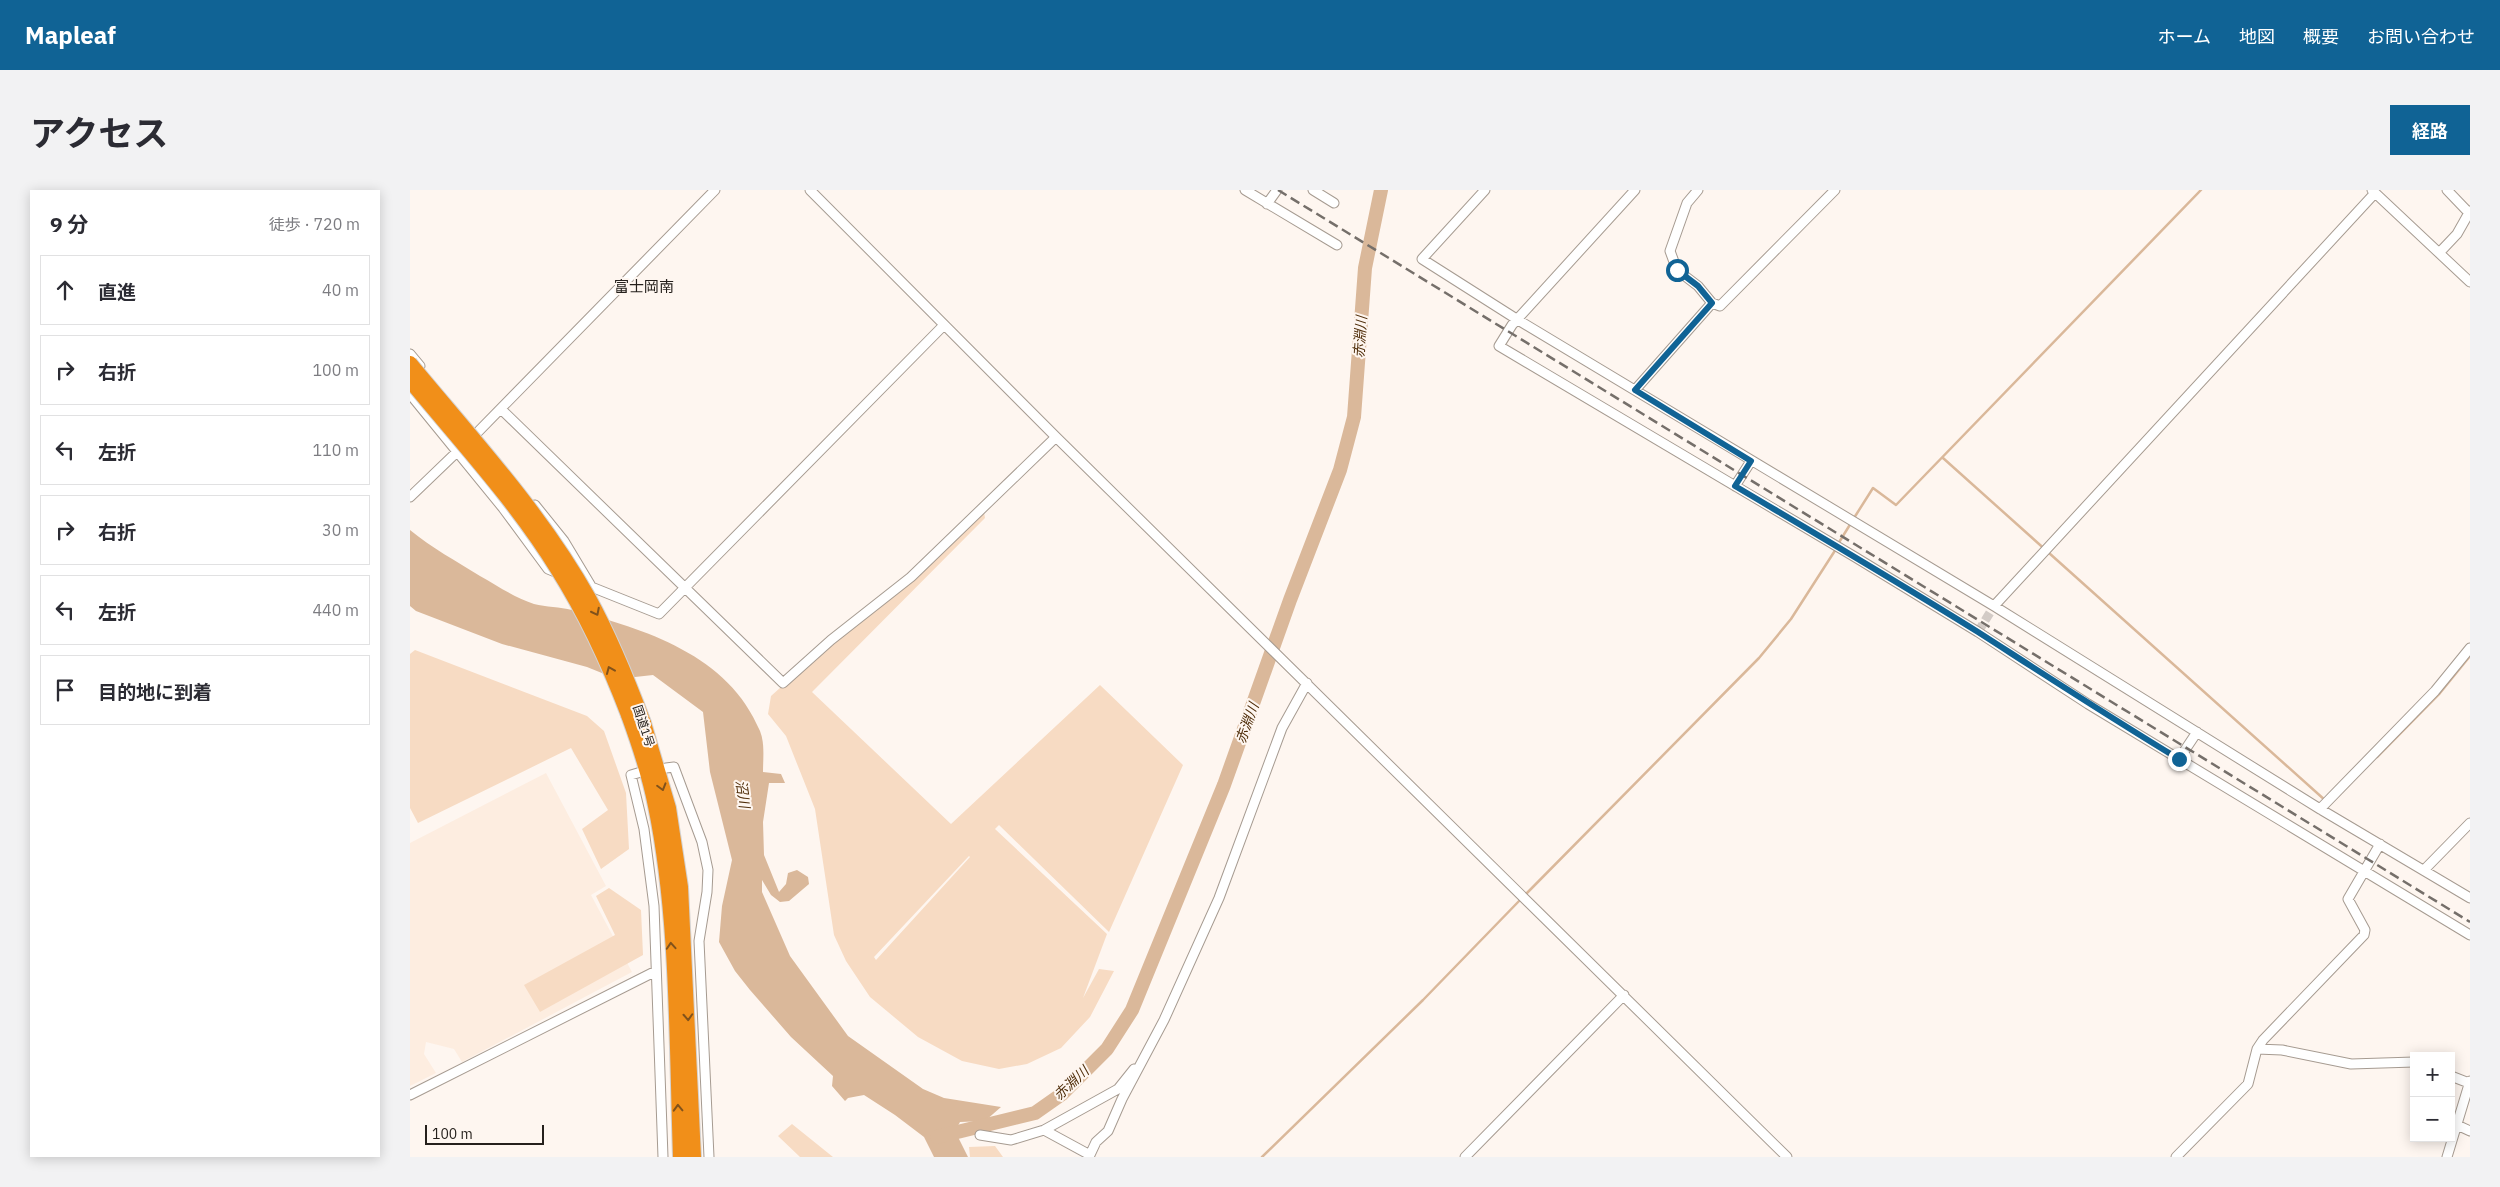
<!DOCTYPE html>
<html lang="ja">
<meta charset="utf-8">
<style>
:root{--surface:#fff;--page:#f2f2f3;--text:#2b2b33;--muted:#7c7c81;--line:#e1e1e2;--accent:#106395}
body{margin:0;font-family:"IBM Plex Sans","Noto Sans JP",sans-serif;background:var(--page);color:var(--text)}
.controls{position:absolute;right:15px;bottom:15px;display:grid;overflow:hidden;border-radius:0px;box-shadow:0 2px 12px #0003}
.controls button{width:45px;height:45px;display:grid;place-items:center;padding:0;border:0;border-bottom:1px solid var(--line);background:var(--surface);color:var(--text);font:25px sans-serif}
.scale{position:absolute;left:15px;bottom:12px;width:119px;box-sizing:border-box;padding-left:5px;border:2px solid #25201c;border-top:0;font-size:14px;line-height:18px;white-space:nowrap;color:#25201c;-webkit-text-stroke:4px #fef6f0;paint-order:stroke}
.stop{position:absolute;width:15px;height:15px;margin:-11px;border:4px solid #106395;border-radius:50%;background:#fff}
.stop.end{background:#106395;border-color:#fff;box-shadow:0 1px 5px #0008}
.list{margin:0;padding:0;list-style:none}
h2{display:flex;justify-content:space-between;align-items:center;height:65px;margin:0;padding:0 20px;font-size:21px}
h2 small{font-size:16px;font-weight:400;color:var(--muted)}
.list li{display:grid;grid-template-columns:32px 1fr auto;gap:15px;align-items:center;box-sizing:border-box;height:70px;margin:0 10px 10px;padding:0 10px;border:1px solid var(--line);border-radius:0px}
.list b{display:block;font-size:19px;white-space:nowrap}
.list em{font-size:16px;font-style:normal;color:var(--muted)}
.icon{flex:none;width:28px;height:28px;fill:none;stroke:currentColor;stroke-width:2;stroke-linecap:round;stroke-linejoin:round}
.map{position:relative;flex:none;width:2060px;height:967px;overflow:hidden;border-radius:0px}
header{display:flex;align-items:center;gap:30px;box-sizing:border-box;height:70px;padding:0 25px;background:var(--accent);color:#fff}
header strong{font-size:24px}
nav{display:flex;gap:28px;margin-inline-start:auto;font-size:18px}
.intro{display:flex;align-items:center;justify-content:space-between;box-sizing:border-box;height:120px;padding:0 30px}
h1{margin:0;font-size:35px}
.button{padding:12px 22px;border-radius:0px;background:var(--accent);color:#fff;font-size:18px;font-weight:700}
main{display:flex;gap:30px;padding:0 30px}
aside{flex:1;background:var(--surface);border-radius:0px;box-shadow:0 2px 12px #0003}
.map>svg:first-child{display:block}
.built{fill:#fdede0}
.green{fill:#f7dbc3;fill-rule:evenodd}
.water{fill:#dab89a}
.lines{fill:none;stroke-linecap:round;stroke-linejoin:round}
.stream{stroke:#dab89a;stroke-width:2.5}
.river{stroke:#dab89a;stroke-width:14}
.minor-tunnel{stroke:#d3cbc6;stroke-width:9;stroke-dasharray:9 4.5;stroke-linecap:butt}
.minor-casing{stroke:#a69b91;stroke-width:11}
.highway-casing{stroke:#d3d2d2;stroke-width:16}
.minor{stroke:#fff;stroke-width:9}
.highway{stroke:#f18f19;stroke-width:14}
.rail{stroke:#756f6a;stroke-width:2.5;stroke-dasharray:10 5;stroke-linecap:butt}
.highway-bridge-casing{stroke:#d3d2d2;stroke-width:16;stroke-linecap:butt}
.highway-bridge{stroke:#f18f19;stroke-width:14}
.oneway{stroke:#81521b}
.route{stroke:#106395;stroke-width:6}
.labels{text-anchor:middle;dominant-baseline:central;stroke-width:4;stroke-linejoin:round;paint-order:stroke}
.street-label{font-size:12px;fill:#25201c;stroke:#fef6f0}
.water-label{font-size:14px;font-style:italic;fill:#502e0a;stroke:#fef6f0}
.quarter-label{font-size:15px;fill:#25201c;stroke:#fef6f0}
</style>
<header>
<strong>Mapleaf</strong>
<nav><a>ホーム</a><a>地図</a><a>概要</a><a>お問い合わせ</a></nav>
</header>
<div class="intro"><h1>アクセス</h1><a class="button">経路</a></div>
<main>
<aside>
<h2>9 分<small>徒歩 · 720 m</small></h2>
<ul class="list">
<li><svg class="icon" aria-label="ahead" viewBox="0 0 24 24"><path d="M12 20V5M6 11l6-6 6 6"/></svg><div><b>直進</b></div><em>40 m</em></li>
<li><svg class="icon" aria-label="right" viewBox="0 0 24 24"><path d="M7 20v-9h11M14 6l5 5-5 5"/></svg><div><b>右折</b></div><em>100 m</em></li>
<li><svg class="icon" aria-label="left" viewBox="0 0 24 24"><path d="M17 20v-9H6M10 6l-5 5 5 5"/></svg><div><b>左折</b></div><em>110 m</em></li>
<li><svg class="icon" aria-label="right" viewBox="0 0 24 24"><path d="M7 20v-9h11M14 6l5 5-5 5"/></svg><div><b>右折</b></div><em>30 m</em></li>
<li><svg class="icon" aria-label="left" viewBox="0 0 24 24"><path d="M17 20v-9H6M10 6l-5 5 5 5"/></svg><div><b>左折</b></div><em>440 m</em></li>
<li><svg class="icon" aria-label="arrive" viewBox="0 0 24 24"><path d="M6 21V4h12l-3 4 3 4H6"/></svg><div><b>目的地に到着</b></div></li>
</ul>
</aside>
<div class="map">
<svg width="2060" height="967" viewBox="0 0 2060 967">
<rect width="100%" height="100%" fill="#fef6f0"/>
<path class="built" d="M 136,583 L 196,696 L 181,705 L 222,782 L 52,872 L 44,859 L 16,852 L 14,864 L 26,883 L 0,896 L 0,653 Z"/>
<path class="green" d="M 573,316 L 575,328 L 402,502 L 541,634 L 690,495 L 773,575 L 699,742 L 589,635 L 585,639 L 697,744 L 673,808 L 689,779 L 704,781 L 680,827 L 651,858 L 617,874 L 589,879 L 552,871 L 508,847 L 460,807 L 436,771 L 424,745 L 405,619 L 376,546 L 358,524 L 361,506 ZM 559,666 L 560,667 L 466,770 L 464,767 Z
M 5,460 L 177,526 L 194,541 L 216,603 L 219,659 L 191,679 L 172,639 L 198,620 L 161,558 L 8,633 L 0,618 L 0,464 Z
M 199,698 L 231,720 L 233,765 L 130,822 L 114,795 L 205,745 L 186,706 Z
M 382,934 L 423,967 L 390,967 L 368,946 Z
M 585,956 L 593,967 L 560,967 L 559,957 Z"/>
<path class="water" d="M 0,340 C 22,358 46,371 70,386 C 88,396 105,408 124,414 C 136,417 150,417 162,420 C 235,439 319,465 350,541 C 355,553 353,569 353,582 L 371,584 L 375,593 L 359,593 L 353,632 L 354,665 L 369,702 L 376,694 L 378,683 L 387,680 L 398,687 L 399,694 L 379,711 L 370,712 L 361,705 L 352,690 L 352,702 L 380,766 L 438,846 L 513,899 L 534,908 L 591,917 L 575,931 L 550,932 L 545,941 L 558,967 L 524,967 L 514,947 L 485,925 L 454,905 L 438,908 L 435,911 L 422,896 L 423,886 L 381,847 L 340,800 L 325,781 L 309,752 L 312,716 L 322,670 L 300,582 L 293,522 L 243,485 L 216,488 L 214,492 L 177,477 L 92,454 L 6,421 L 0,416 Z"/>
<g class="lines">
<path class="stream" d="M 1533,268 L 1916,611
M 1444,328 L 1463,298 L 1486,315 L 1791,0
M 1428,354 L 1441,333
M 1967,567 L 2030,503 L 2060,466
M 1115,705 L 1349,468 L 1381,429 L 1426,359
M 852,967 L 1013,810 L 1111,709"/>
<path class="river" d="M 527,947 L 625,923 L 652,904 L 697,859 L 722,820 L 814,595 L 880,410 L 930,280 L 944,227 L 955,78 L 971,0"/>
<path class="minor-tunnel" d="M 1568,442 L 1584,416"/>
<g class="minor-casing">
<path id="minor" d="M 400,0 L 646,247 L 1377,967
M 835,0 L 927,55
M 903,0 L 924,13
M 1075,0 L 1012,69 L 1108,130 L 1584,416 L 1910,619 L 2060,708
M 1225,0 L 1102,135 L 1089,156 L 1445,367 L 1568,442 L 1678,514 L 2060,745
M 1288,0 L 1277,13 L 1260,61 L 1267,80 L 1288,96 L 1302,113 L 1310,116 L 1425,0
M 1962,0 L 2060,92
M 2037,0 L 2059,23
M 857,14 L 867,0
M 2029,63 L 2047,44 L 2060,21
M 0,164 L 10,176
M 1225,200 L 1302,113
M 0,204 L 93,318 L 138,379 L 150,384
M 91,219 L 373,493 L 421,450 L 501,387 L 646,247
M 60,250 L 305,0
M 1325,296 L 1341,271
M 0,307 L 50,259
M 125,315 L 154,351 L 181,396
M 169,392 L 249,424 L 534,135
M 1584,416 L 1965,3
M 1769,569 L 1787,542
M 256,578 L 264,577 L 292,652 L 298,680 L 297,702 L 289,751 L 299,967
M 231,582 L 221,585 L 234,639 L 244,716 L 253,967
M 1910,619 L 2025,501 L 2060,458
M 2014,680 L 2060,633
M 1847,859 L 1872,860 L 1941,874 L 2004,872
M 2041,886 L 2059,893
M 0,905 L 246,781
M 2047,935 L 2060,941
M 634,940 L 680,965
M 570,945 L 601,950 L 634,940 L 708,899 L 724,879
M 679,967 L 686,952 L 698,941 L 712,909 L 754,830 L 809,708 L 872,538 L 897,493
M 1055,967 L 1214,805
M 1766,967 L 1838,894 L 1847,859 L 1853,850 L 1954,745 L 1955,740 L 1938,709 L 1970,654
M 2037,967 L 2060,891"/>
</g>
<g class="highway-casing">
<path id="highway" d="M 218,525 C 229,555 239,585 245,616 C 268,727 266,854 270,967
M 234,533 L 259,618 L 271,697 L 284,967"/>
</g>
<use href="#minor" class="minor"/>
<use href="#highway" class="highway"/>
<path class="rail" d="M 868,0 L 2060,732"/>
<g class="highway-bridge-casing">
<path id="highway-bridge" d="M 0,173 C 62,248 131,322 179,408 C 201,448 218,490 234,533
M 0,191 C 50,252 105,311 147,379 C 176,425 199,475 218,525"/>
</g>
<use href="#highway-bridge" class="highway-bridge"/>
</g>
<defs><path id="oneway-chevron" d="M-2-3.5L2.5 0L-2 3.5" fill="none" stroke-width="1.6" stroke-linecap="round" stroke-linejoin="round" transform="scale(1.25)"/></defs>
<g class="oneway">
<use href="#oneway-chevron" transform="translate(186 422) rotate(63)"/>
<use href="#oneway-chevron" transform="translate(200 480) rotate(-113)"/>
<use href="#oneway-chevron" transform="translate(252 597) rotate(74)"/>
<use href="#oneway-chevron" transform="translate(261 756) rotate(-94)"/>
<use href="#oneway-chevron" transform="translate(278 827) rotate(87)"/>
<use href="#oneway-chevron" transform="translate(268 918) rotate(-92)"/>
</g>
<g class="lines">
<path class="route" d="M 1267,80 L 1288,96 L 1302,113 L 1225,200 L 1341,271 L 1325,296 C 1406,344 1488,392 1568,442 C 1635,485 1701,528 1769,569"/>
</g>
<g class="labels">
<g class="street-label">
<text transform="translate(234 536) rotate(72)">国道1号</text>
</g>
<g class="water-label">
<text transform="translate(950 147) rotate(-86)">赤淵川</text>
<text transform="translate(837 533) rotate(-70)">赤淵川</text>
<text transform="translate(333 604) rotate(82)">沼川</text>
<text transform="translate(661 893) rotate(-43)">赤淵川</text>
</g>
<g class="quarter-label">
<text x="234" y="96">富士岡南</text>
</g>
</g>
</svg>
<div class="controls">
<button>+</button>
<button>−</button>
</div>
<div class="scale">100 m</div>
<div class="stop" style="left:1267px;top:80px"></div>
<div class="stop end" style="left:1769px;top:569px"></div>
</div>
</main>
